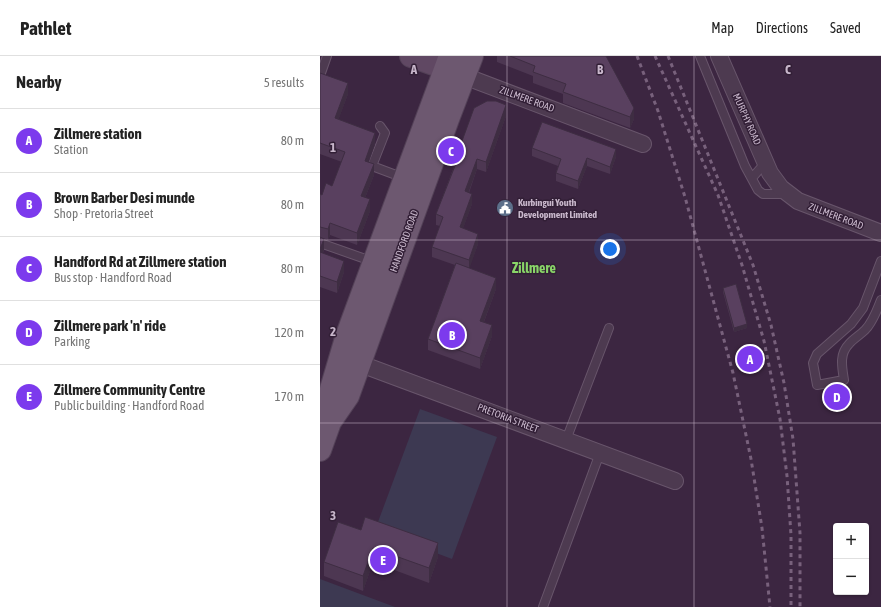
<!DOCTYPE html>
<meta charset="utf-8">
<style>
:root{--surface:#fff;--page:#f6f6f6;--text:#222;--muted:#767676;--line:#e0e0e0;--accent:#7c3aed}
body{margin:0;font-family:"Asap Condensed",sans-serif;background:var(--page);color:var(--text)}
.controls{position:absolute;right:12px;bottom:12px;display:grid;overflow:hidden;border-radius:4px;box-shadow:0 1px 3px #0004}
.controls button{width:36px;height:36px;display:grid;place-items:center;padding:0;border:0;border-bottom:1px solid var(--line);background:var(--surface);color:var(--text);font:20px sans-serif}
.you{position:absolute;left:290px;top:193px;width:14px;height:14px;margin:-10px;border:3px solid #fff;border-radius:50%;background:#1a73e8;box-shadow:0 0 0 6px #1a73e833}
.badge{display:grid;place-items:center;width:26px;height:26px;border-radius:50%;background:var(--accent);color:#fff;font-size:13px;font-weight:700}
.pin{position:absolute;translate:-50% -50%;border:2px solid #fff;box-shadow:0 1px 4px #0006}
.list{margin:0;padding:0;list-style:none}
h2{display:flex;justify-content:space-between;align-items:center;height:52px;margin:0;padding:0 16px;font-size:17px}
h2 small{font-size:13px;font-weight:400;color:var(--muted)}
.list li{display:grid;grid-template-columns:26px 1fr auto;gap:12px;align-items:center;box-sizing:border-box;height:64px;padding:0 16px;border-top:1px solid var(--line)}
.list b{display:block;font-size:15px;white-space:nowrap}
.list p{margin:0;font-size:13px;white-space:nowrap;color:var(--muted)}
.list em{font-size:13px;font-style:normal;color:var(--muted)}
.map{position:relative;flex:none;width:561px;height:551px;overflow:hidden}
header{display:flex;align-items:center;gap:24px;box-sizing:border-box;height:56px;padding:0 20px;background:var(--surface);border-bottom:1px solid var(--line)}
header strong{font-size:19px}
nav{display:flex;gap:22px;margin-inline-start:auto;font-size:14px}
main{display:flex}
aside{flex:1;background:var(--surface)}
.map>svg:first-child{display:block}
.grass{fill:#3d3952}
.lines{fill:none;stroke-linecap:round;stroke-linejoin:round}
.service-casing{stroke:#68556b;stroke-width:10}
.minor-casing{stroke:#68556b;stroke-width:18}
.secondary-casing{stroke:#534157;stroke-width:24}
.primary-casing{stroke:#534157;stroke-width:24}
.service{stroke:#4d3a50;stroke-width:8}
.minor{stroke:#4d3a50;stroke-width:16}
.secondary{stroke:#604863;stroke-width:22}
.primary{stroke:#6d5870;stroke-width:22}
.rail{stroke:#78617c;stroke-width:3;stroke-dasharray:4 4;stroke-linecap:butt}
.wall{fill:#4d3752}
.shaded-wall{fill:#3e2d42}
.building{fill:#59405f;stroke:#3e2d42}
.grid{fill:none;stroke:#c8b7cb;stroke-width:1;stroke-opacity:0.55}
.labels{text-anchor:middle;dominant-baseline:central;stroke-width:3;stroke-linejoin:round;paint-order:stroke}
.street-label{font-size:10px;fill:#c8b7cb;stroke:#321f36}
.poi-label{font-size:10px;font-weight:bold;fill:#c8b7cb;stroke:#321f36;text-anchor:start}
.district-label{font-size:14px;font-weight:bold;fill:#89d568;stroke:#321f36}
.grid-label{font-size:13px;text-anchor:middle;font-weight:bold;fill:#c8b7cb;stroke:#321f36;stroke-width:3;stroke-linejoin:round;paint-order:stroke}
</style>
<header>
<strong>Pathlet</strong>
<nav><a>Map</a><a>Directions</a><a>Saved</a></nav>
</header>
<main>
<aside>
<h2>Nearby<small>5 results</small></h2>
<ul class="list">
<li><span class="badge">A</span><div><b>Zillmere station</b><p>Station</p></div><em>80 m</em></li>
<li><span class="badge">B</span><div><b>Brown Barber Desi munde</b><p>Shop · Pretoria Street</p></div><em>80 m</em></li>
<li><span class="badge">C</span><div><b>Handford Rd at Zillmere station</b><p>Bus stop · Handford Road</p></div><em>80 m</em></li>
<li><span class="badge">D</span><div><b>Zillmere park 'n' ride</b><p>Parking</p></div><em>120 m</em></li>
<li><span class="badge">E</span><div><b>Zillmere Community Centre</b><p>Public building · Handford Road</p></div><em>170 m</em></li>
</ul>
</aside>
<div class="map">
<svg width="561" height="551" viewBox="0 0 561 551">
<rect width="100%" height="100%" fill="#3c2641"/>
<path class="grass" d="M 100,353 L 177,381 L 132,503 L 55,474 Z
M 0,523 L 75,551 L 0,551 Z"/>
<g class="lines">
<g class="service-casing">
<path id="service" d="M 380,0 L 425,110 L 438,134 L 443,138 L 465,138
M 1,17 L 7,0
M 60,70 L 65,77 L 52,110 L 84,122
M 432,122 L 446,106
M 0,187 L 54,206
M 561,205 L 543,252 L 531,268 L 497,298 L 493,307 L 497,329 L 524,324 C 522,311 519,298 529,288 C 533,283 540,279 545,274 C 553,266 557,254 561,244
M 246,384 L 289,272
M 223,551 L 280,397"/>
</g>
<g class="minor-casing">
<path id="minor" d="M 399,0 L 450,117 L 461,132 L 478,145 L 561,177
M 144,20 L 323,88
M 30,304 L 355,425"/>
</g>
<g class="secondary-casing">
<path id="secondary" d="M 91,0 L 144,19"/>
</g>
<g class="primary-casing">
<path id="primary" d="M 10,366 L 11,333 L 27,279 L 130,0
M 0,394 L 10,366 L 28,340 L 128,63 L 152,0"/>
</g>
<use href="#service" class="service"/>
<use href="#minor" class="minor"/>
<use href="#secondary" class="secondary"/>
<use href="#primary" class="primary"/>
<path class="rail" d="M 317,0 L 338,55 L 365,141 L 413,317 L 431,403 L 442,472 L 450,551
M 335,0 L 398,139 L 422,209 L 444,285 L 460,363 L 467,420 L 471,479 L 471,551
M 348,0 L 433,209 L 451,269 L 464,327 L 473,383 L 480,477 L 480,551"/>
</g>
<path class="wall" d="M 177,0 L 286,0 L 314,63 L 310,72 L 243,47 L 243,38 L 213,27 L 213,20 L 177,6 Z
M 0,19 L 28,38 L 18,64 L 55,88 L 49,106 L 54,119 L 45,142 L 50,155 L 37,189 L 10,179 L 8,184 L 3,182 L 4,194 L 3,197 L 24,216 L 17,237 L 0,231 L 0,138 L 2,139 L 12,130 L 22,106 L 0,98 Z
M 186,60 L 166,116 L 157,113 L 149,137 L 152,148 L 143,172 L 158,188 L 149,212 L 176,233 L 164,266 L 172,280 L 160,313 L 108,294 L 108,283 L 135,209 L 112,201 L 112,191 L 120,170 L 116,169 L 116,158 L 138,100 L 138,96 Z
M 212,92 L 296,101 L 290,118 L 267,110 L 258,133 L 236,125 L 236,117 L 238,110 L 212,100 Z
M 403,232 L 427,272 L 414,276 L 403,236 Z
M 18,466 L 118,501 L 109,527 L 53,506 L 43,535 L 4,520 L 4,506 Z"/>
<path class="shaded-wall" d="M 28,27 L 28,38 L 15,73 L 15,62 Z
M 186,49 L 186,60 L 166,116 L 166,106 Z
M 314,52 L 314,63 L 310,72 L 310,61 Z
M 55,77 L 55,88 L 45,116 L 45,105 Z
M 296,93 L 296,101 L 290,118 L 290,111 Z
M 267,102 L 267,110 L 258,133 L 258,125 Z
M 157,103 L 157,113 L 145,146 L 145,135 Z
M 54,108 L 54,119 L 41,152 L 41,140 Z
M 152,138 L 152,148 L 140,181 L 140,171 Z
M 50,143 L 50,155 L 37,189 L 37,177 Z
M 10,167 L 10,179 L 8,184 L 8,173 Z
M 158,178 L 158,188 L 149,214 L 149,204 Z
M 4,183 L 4,194 L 0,204 L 0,193 Z
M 24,205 L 24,216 L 17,237 L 17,226 Z
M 176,222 L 176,233 L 160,276 L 160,265 Z
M 427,268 L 427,272 L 414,276 L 414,272 Z
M 172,269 L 172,280 L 160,313 L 160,302 Z
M 118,487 L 118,501 L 109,527 L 109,512 Z
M 53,492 L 53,506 L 43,535 L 43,520 Z"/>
<path class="building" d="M 190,0 L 286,0 L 314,52 L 310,61 L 243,36 L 246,28 L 213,16 L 215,10 Z
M 0,17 L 28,27 L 15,62 L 55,77 L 45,105 L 54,108 L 41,140 L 50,143 L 37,177 L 10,167 L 8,173 L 0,171 L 0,138 L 2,139 L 6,127 L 12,130 L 25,96 L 0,87 Z
M 167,45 L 176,45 L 186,49 L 166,106 L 157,103 L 145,135 L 152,138 L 140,171 L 158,178 L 149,204 L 112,191 L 123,161 L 116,158 L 140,97 L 138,96 L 154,52 Z
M 222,66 L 296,93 L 290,111 L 267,102 L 258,125 L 236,117 L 241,103 L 212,92 Z
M 0,181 L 4,183 L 0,193 Z
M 0,196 L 24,205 L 17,226 L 0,220 Z
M 136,207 L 176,222 L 160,265 L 172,269 L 160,302 L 108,283 Z
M 416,228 L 427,268 L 414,272 L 403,232 Z
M 45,461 L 118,487 L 109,512 L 53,492 L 43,520 L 4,506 L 18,466 L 41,474 Z"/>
<path class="grid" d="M 187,0 L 187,551M 374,0 L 374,551M 0,184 L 561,184M 0,367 L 561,367"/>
<defs>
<g id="civic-disc" transform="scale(0.9)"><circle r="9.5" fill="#5c6f8a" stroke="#321f36"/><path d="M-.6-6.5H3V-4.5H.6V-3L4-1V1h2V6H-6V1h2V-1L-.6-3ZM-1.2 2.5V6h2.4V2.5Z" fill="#fff"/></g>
</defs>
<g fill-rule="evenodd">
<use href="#civic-disc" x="185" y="152"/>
</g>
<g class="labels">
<g class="street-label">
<text transform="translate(207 43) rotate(20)">ZILLMERE ROAD</text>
<text transform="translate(427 63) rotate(66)">MURPHY ROAD</text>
<text transform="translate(516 160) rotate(21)">ZILLMERE ROAD</text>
<text transform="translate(84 185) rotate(-70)">HANDFORD ROAD</text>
<text transform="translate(188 362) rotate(21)">PRETORIA STREET</text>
</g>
<g class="poi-label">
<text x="198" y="146">Kurbingui Youth<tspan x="198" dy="12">Development Limited</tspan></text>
</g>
<g class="district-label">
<text x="214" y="212">Zillmere</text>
</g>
</g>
<g class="grid-label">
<text x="94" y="18">A</text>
<text x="280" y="18">B</text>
<text x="468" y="18">C</text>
<text x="13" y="96">1</text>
<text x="13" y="280">2</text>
<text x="13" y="464">3</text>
</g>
</svg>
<div class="controls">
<button>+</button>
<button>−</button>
</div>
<div class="you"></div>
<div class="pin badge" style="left:430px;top:303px">A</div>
<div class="pin badge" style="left:132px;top:279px">B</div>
<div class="pin badge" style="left:131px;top:95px">C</div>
<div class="pin badge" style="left:517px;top:341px">D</div>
<div class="pin badge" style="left:63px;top:504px">E</div>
</div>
</main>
